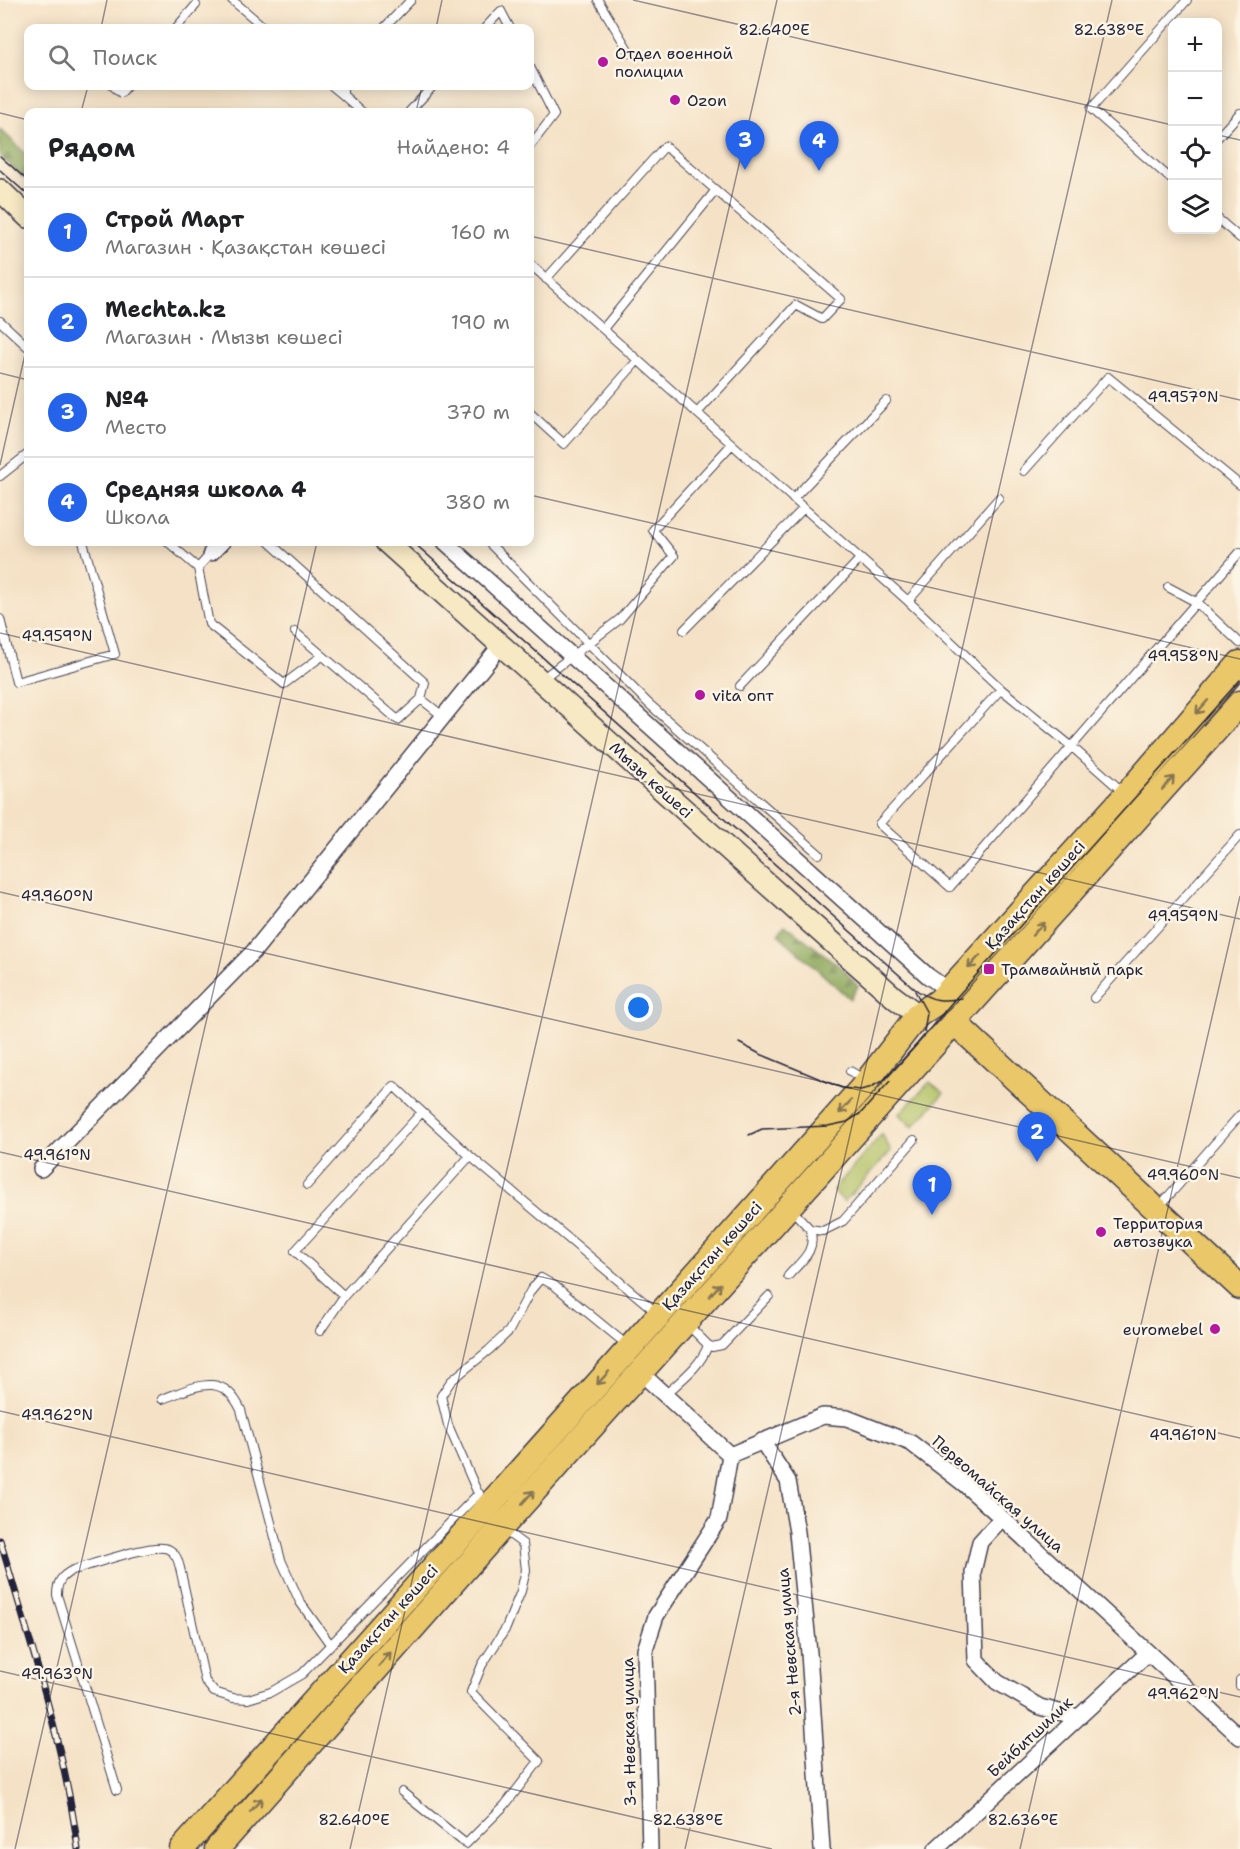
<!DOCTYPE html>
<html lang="ru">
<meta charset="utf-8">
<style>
:root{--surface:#fff;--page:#f6f6f6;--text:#202124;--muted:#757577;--line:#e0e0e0;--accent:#2563eb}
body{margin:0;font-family:"Shantell Sans",sans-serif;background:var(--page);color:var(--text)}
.controls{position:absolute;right:18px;top:18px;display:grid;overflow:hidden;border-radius:12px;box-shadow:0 3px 15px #0003}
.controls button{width:54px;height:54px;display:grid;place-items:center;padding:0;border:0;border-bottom:2px solid var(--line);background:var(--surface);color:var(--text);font:30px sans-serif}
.you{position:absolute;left:639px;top:1008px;width:21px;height:21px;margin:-15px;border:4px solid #fff;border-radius:50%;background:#1a73e8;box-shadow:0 0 0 9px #1a73e833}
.badge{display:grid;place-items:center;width:39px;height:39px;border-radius:50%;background:var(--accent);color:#fff;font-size:20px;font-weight:700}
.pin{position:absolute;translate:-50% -50px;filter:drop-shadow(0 2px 3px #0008)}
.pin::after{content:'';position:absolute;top:32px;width:21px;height:18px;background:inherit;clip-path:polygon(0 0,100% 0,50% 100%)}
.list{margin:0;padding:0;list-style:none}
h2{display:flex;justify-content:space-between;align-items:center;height:78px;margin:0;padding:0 24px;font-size:26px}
h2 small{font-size:20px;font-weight:400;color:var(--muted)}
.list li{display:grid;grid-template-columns:39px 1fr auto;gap:18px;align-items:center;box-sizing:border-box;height:90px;padding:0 24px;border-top:2px solid var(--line)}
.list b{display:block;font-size:22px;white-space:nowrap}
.list p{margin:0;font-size:20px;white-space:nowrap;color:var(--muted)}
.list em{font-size:20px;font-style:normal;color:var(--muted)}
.icon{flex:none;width:33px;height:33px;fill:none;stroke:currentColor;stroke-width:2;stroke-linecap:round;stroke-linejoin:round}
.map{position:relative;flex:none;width:1240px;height:1849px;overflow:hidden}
.search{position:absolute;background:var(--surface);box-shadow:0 3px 15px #0003;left:24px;top:24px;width:510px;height:66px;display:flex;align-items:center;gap:15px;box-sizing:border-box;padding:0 21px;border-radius:12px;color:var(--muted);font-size:22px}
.panel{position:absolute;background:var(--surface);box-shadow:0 3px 15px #0003;left:24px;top:108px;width:510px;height:438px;border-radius:12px}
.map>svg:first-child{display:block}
.grass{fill:#b1c164;stroke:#6a7250;stroke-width:1.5}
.forest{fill:url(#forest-firs);stroke:#57644a;stroke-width:1.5}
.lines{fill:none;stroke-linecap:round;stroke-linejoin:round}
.service-casing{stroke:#423f50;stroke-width:10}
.minor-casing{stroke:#423f50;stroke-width:18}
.secondary-casing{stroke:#423f50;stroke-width:24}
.primary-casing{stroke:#423f50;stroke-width:27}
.service{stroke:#fff;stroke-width:8}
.minor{stroke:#fff;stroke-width:15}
.secondary{stroke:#f7e9c3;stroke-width:21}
.primary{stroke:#eac769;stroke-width:24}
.tram{stroke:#22223b;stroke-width:1.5}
.rail-casing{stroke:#22223b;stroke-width:7}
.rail{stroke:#fcf5e5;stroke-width:4.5;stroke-dasharray:14;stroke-linecap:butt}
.oneway{stroke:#867452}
.ticks{fill:none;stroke:#22223b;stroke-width:1.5;stroke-opacity:0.45}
.poi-dot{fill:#b5179e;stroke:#fcf5e5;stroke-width:2}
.labels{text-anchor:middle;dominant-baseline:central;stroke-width:5;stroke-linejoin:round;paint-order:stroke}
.poi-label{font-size:16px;fill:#22223b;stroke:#fcf5e5;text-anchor:start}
.street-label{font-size:16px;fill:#22223b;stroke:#fcf5e5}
.ticks-label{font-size:15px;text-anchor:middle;fill:#22223b;stroke:#fcf5e5;stroke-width:5;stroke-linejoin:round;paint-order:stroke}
</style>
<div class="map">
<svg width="1240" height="1849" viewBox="0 0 1240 1849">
<defs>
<pattern id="forest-firs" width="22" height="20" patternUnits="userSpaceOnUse" patternTransform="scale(1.5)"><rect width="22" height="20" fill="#8ca75a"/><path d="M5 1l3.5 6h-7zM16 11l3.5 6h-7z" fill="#72884c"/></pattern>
</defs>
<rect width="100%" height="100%" fill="#fcf5e5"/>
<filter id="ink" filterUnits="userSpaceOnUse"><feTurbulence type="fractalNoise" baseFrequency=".0167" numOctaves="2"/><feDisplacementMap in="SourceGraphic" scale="12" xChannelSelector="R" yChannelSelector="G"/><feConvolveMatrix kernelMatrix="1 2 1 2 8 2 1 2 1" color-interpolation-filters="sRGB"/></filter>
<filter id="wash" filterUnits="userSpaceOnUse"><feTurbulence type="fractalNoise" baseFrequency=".008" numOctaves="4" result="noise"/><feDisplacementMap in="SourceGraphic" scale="24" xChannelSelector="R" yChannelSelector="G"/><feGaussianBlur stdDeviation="1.35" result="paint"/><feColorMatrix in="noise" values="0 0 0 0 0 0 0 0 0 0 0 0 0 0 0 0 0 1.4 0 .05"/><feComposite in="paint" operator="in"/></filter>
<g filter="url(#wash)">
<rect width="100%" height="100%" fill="#f5e2c6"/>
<path class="grass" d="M 930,1082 L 944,1093 L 913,1127 L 899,1114 Z
M 882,1134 L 891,1151 L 844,1202 L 833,1190 Z"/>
<path class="forest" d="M 0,129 L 28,156 L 28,181 L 0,156 Z
M 785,924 L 842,968 L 858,986 L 850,999 L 778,934 Z"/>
</g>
<g filter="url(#ink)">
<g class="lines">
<g class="service-casing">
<path id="service" d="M 232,0 L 265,28
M 598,0 L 630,53
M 176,28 L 196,5
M 384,28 L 411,0
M 485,28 L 501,11 L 510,28
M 530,67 L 554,115 L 530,146
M 113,86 L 121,93 L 127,86
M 332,86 L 343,95
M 343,86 L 343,95 L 362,112
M 409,112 L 433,86
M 1218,137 L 1240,113
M 1172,180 L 1091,109 L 1187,0
M 1218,219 L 1240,238
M 530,264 L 908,601 L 1001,689 L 1071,746 L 1123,792
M 546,279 L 665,146 L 841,299 L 822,319 L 796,305 L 697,413
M 0,321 L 28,347
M 603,329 L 716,190
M 530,413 L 564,444 L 638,360
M 1024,471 L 1108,377 L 1240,485
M 0,476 L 28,454
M 793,499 L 886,401
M 168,542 L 198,568
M 269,542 L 425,683 L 421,699 L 444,717
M 488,542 L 648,703 L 819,854
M 211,553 L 198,568 L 209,624 L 284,684 L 322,656
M 1168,587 L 1196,602 L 1240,643
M 908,601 L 999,498
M 0,619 L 16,682 L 115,654 L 83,542
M 684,630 L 804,508
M 295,632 L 398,720 L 421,699
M 542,679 L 620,619 L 674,556 L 653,530 L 732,444
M 740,686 L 860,559
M 1001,689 L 879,824 L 950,887 L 1240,552
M 1094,998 L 1240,835
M 850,1071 L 865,1080
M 470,1156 L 422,1112 L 295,1251 L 344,1296 L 470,1156 L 656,1312
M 307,1185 L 394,1086 L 422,1112
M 1158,1208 L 1240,1115
M 792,1210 L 810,1229 L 823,1231 L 843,1221 L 914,1140
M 788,1276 C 802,1260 817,1251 810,1229
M 688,1325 L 708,1345 L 712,1347 L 722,1345 L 769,1296
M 320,1331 L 344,1296
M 665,1395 C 681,1380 701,1366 708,1345
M 162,1399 C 194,1388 222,1369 241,1410 L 281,1560 L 300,1602 L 330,1644
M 483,1505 L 448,1425 L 441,1396 L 451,1381 L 489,1350 L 509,1331 L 531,1290 L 541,1278 L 555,1286 L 627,1345
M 1240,1680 L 1240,1686
M 117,1790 L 57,1595 C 57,1582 61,1576 73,1570 C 91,1565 154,1542 168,1549 C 176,1553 178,1560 180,1568 L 205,1681 L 214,1692 L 233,1698 L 248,1699 L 271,1692 L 302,1674 L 479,1493
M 402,1792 L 466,1844 L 505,1805 L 539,1761 L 471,1692 L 482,1665 L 506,1628 L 521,1591 L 526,1570 L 523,1544 L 504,1530"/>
</g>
<g class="minor-casing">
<path id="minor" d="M 445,542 L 928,976 L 948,990
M 211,553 L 222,542
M 41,1169 L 254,951 L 501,645
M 641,1373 L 730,1455 L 823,1416 L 847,1418 L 911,1443 L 963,1483 L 1002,1518 L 1240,1737
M 762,1441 L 788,1481 L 797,1532 L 809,1653 L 822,1849
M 1002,1518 L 980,1542 L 973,1572 L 976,1660 L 997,1682 L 1040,1707 L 1078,1717
M 650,1849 L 645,1650 L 656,1616 L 719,1519 L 730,1455
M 936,1849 L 1148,1653"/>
</g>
<g class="secondary-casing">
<path id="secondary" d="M 0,190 L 28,217
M 386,542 L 796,910 L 895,998 L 918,1015"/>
</g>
<g class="primary-casing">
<path id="primary" d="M 954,1022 L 1240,1287
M 182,1849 L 860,1090 L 918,1015 L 939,1001 L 1126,795 L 1240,663
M 217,1849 L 501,1528 L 1240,703"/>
</g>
<use href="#service" class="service"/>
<use href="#minor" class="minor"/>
<use href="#secondary" class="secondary"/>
<use href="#primary" class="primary"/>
<path class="tram" d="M 0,156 L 28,181
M 0,170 L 28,195
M 413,542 L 915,989 C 931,1001 943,1002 962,998
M 915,991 L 927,1013 L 924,1032
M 739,1043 L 760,1054 L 842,1088 L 860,1090 L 869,1088 L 884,1080 L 917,1044 L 954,1000 L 1240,680
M 749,1135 L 762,1129 L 828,1126 L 847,1122 L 861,1113 L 890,1081"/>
<g class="rail-casing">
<path id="rail" d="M 0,1540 C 30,1642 64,1744 78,1849"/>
</g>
<use href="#rail" class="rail"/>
</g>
<defs><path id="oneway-shaft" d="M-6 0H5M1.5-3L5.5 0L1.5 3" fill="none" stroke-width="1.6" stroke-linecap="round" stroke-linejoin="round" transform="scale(1.5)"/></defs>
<g class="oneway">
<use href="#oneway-shaft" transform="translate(1202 707) rotate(131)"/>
<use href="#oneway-shaft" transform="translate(1168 783) rotate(-48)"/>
<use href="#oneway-shaft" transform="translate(1038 929) rotate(-48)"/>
<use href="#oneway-shaft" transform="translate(974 962) rotate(132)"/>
<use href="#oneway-shaft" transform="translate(845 1107) rotate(132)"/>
<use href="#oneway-shaft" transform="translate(715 1290) rotate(-48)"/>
<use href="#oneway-shaft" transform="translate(603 1378) rotate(132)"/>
<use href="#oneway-shaft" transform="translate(528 1497) rotate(-48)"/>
<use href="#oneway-shaft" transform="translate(385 1659) rotate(-49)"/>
<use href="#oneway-shaft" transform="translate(256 1805) rotate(-49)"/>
</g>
</g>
<path class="ticks" d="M 633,0 L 1172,125M 101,28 L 107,0M 436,28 L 442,0M 81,112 L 88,86M 416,112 L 422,86M 0,113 L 28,120M 1218,135 L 1240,140M 530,236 L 1240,400M 0,373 L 28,380M 0,465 L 28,341M 530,495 L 1240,659M 0,633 L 1240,919M 0,892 L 1240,1178M 0,1152 L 1240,1438M 0,1411 L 1240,1697M 0,1671 L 772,1849M 15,1849 L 317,542M 350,1849 L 777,0M 685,1849 L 1112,0M 1020,1849 L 1240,896"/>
<g class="poi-dot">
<circle cx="603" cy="62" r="6"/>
<circle cx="675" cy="100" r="6"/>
<circle cx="700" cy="695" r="6"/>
<rect x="983" y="963" width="12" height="12" rx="3"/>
<circle cx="1101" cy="1232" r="6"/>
<circle cx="1215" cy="1329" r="6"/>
</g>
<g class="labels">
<g class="poi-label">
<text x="615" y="53">Отдел военной<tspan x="615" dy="18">полиции</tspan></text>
<text x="687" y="100">Ozon</text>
<text x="712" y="695">vita опт</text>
<text x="1001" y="969">Трамвайный парк</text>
<text x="1113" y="1223">Территория<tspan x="1113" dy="18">автозвука</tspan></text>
<text x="1203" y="1329" text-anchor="end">euromebel</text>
</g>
<g class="street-label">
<text transform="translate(651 780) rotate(42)">Мызы көшесі</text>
<text transform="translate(1035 895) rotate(-48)">Қазақстан көшесі</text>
<text transform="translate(712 1256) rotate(-48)">Қазақстан көшесі</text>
<text transform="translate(998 1494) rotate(41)">Первомайская улица</text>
<text transform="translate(388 1619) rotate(-48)">Қазақстан көшесі</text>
<text transform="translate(789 1642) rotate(-95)">2-я Невская улица</text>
<text transform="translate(629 1732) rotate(-91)">3-я Невская улица</text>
<text transform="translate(1030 1737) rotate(-43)">Бейбитшилик</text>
</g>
</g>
<g class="ticks-label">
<text x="774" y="35">82.640°E</text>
<text x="1109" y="35">82.638°E</text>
<text x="1183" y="402">49.957°N</text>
<text x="57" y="641">49.959°N</text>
<text x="1183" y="661">49.958°N</text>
<text x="57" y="901">49.960°N</text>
<text x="1183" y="921">49.959°N</text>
<text x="57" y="1160">49.961°N</text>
<text x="1183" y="1180">49.960°N</text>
<text x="57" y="1420">49.962°N</text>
<text x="1183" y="1440">49.961°N</text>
<text x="57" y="1679">49.963°N</text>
<text x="1183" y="1699">49.962°N</text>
<text x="354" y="1825">82.640°E</text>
<text x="688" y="1825">82.638°E</text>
<text x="1023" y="1825">82.636°E</text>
</g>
</svg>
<div class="controls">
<button>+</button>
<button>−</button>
<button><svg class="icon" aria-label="locate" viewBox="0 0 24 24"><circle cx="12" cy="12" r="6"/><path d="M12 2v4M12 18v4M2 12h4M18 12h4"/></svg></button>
<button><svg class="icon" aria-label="layers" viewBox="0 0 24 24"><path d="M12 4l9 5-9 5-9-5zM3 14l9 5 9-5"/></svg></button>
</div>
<div class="you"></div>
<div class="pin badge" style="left:932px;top:1215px">1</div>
<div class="pin badge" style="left:1037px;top:1162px">2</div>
<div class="pin badge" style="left:745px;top:170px">3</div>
<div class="pin badge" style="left:819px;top:171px">4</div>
<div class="search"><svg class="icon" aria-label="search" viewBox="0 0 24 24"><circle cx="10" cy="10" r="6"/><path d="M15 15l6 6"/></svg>Поиск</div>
<section class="panel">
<h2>Рядом<small>Найдено: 4</small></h2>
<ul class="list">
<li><span class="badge">1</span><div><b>Строй Март</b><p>Магазин · Қазақстан көшесі</p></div><em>160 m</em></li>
<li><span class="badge">2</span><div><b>Mechta.kz</b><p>Магазин · Мызы көшесі</p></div><em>190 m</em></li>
<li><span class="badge">3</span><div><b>№4</b><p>Место</p></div><em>370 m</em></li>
<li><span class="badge">4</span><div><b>Средняя школа 4</b><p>Школа</p></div><em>380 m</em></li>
</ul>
</section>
</div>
